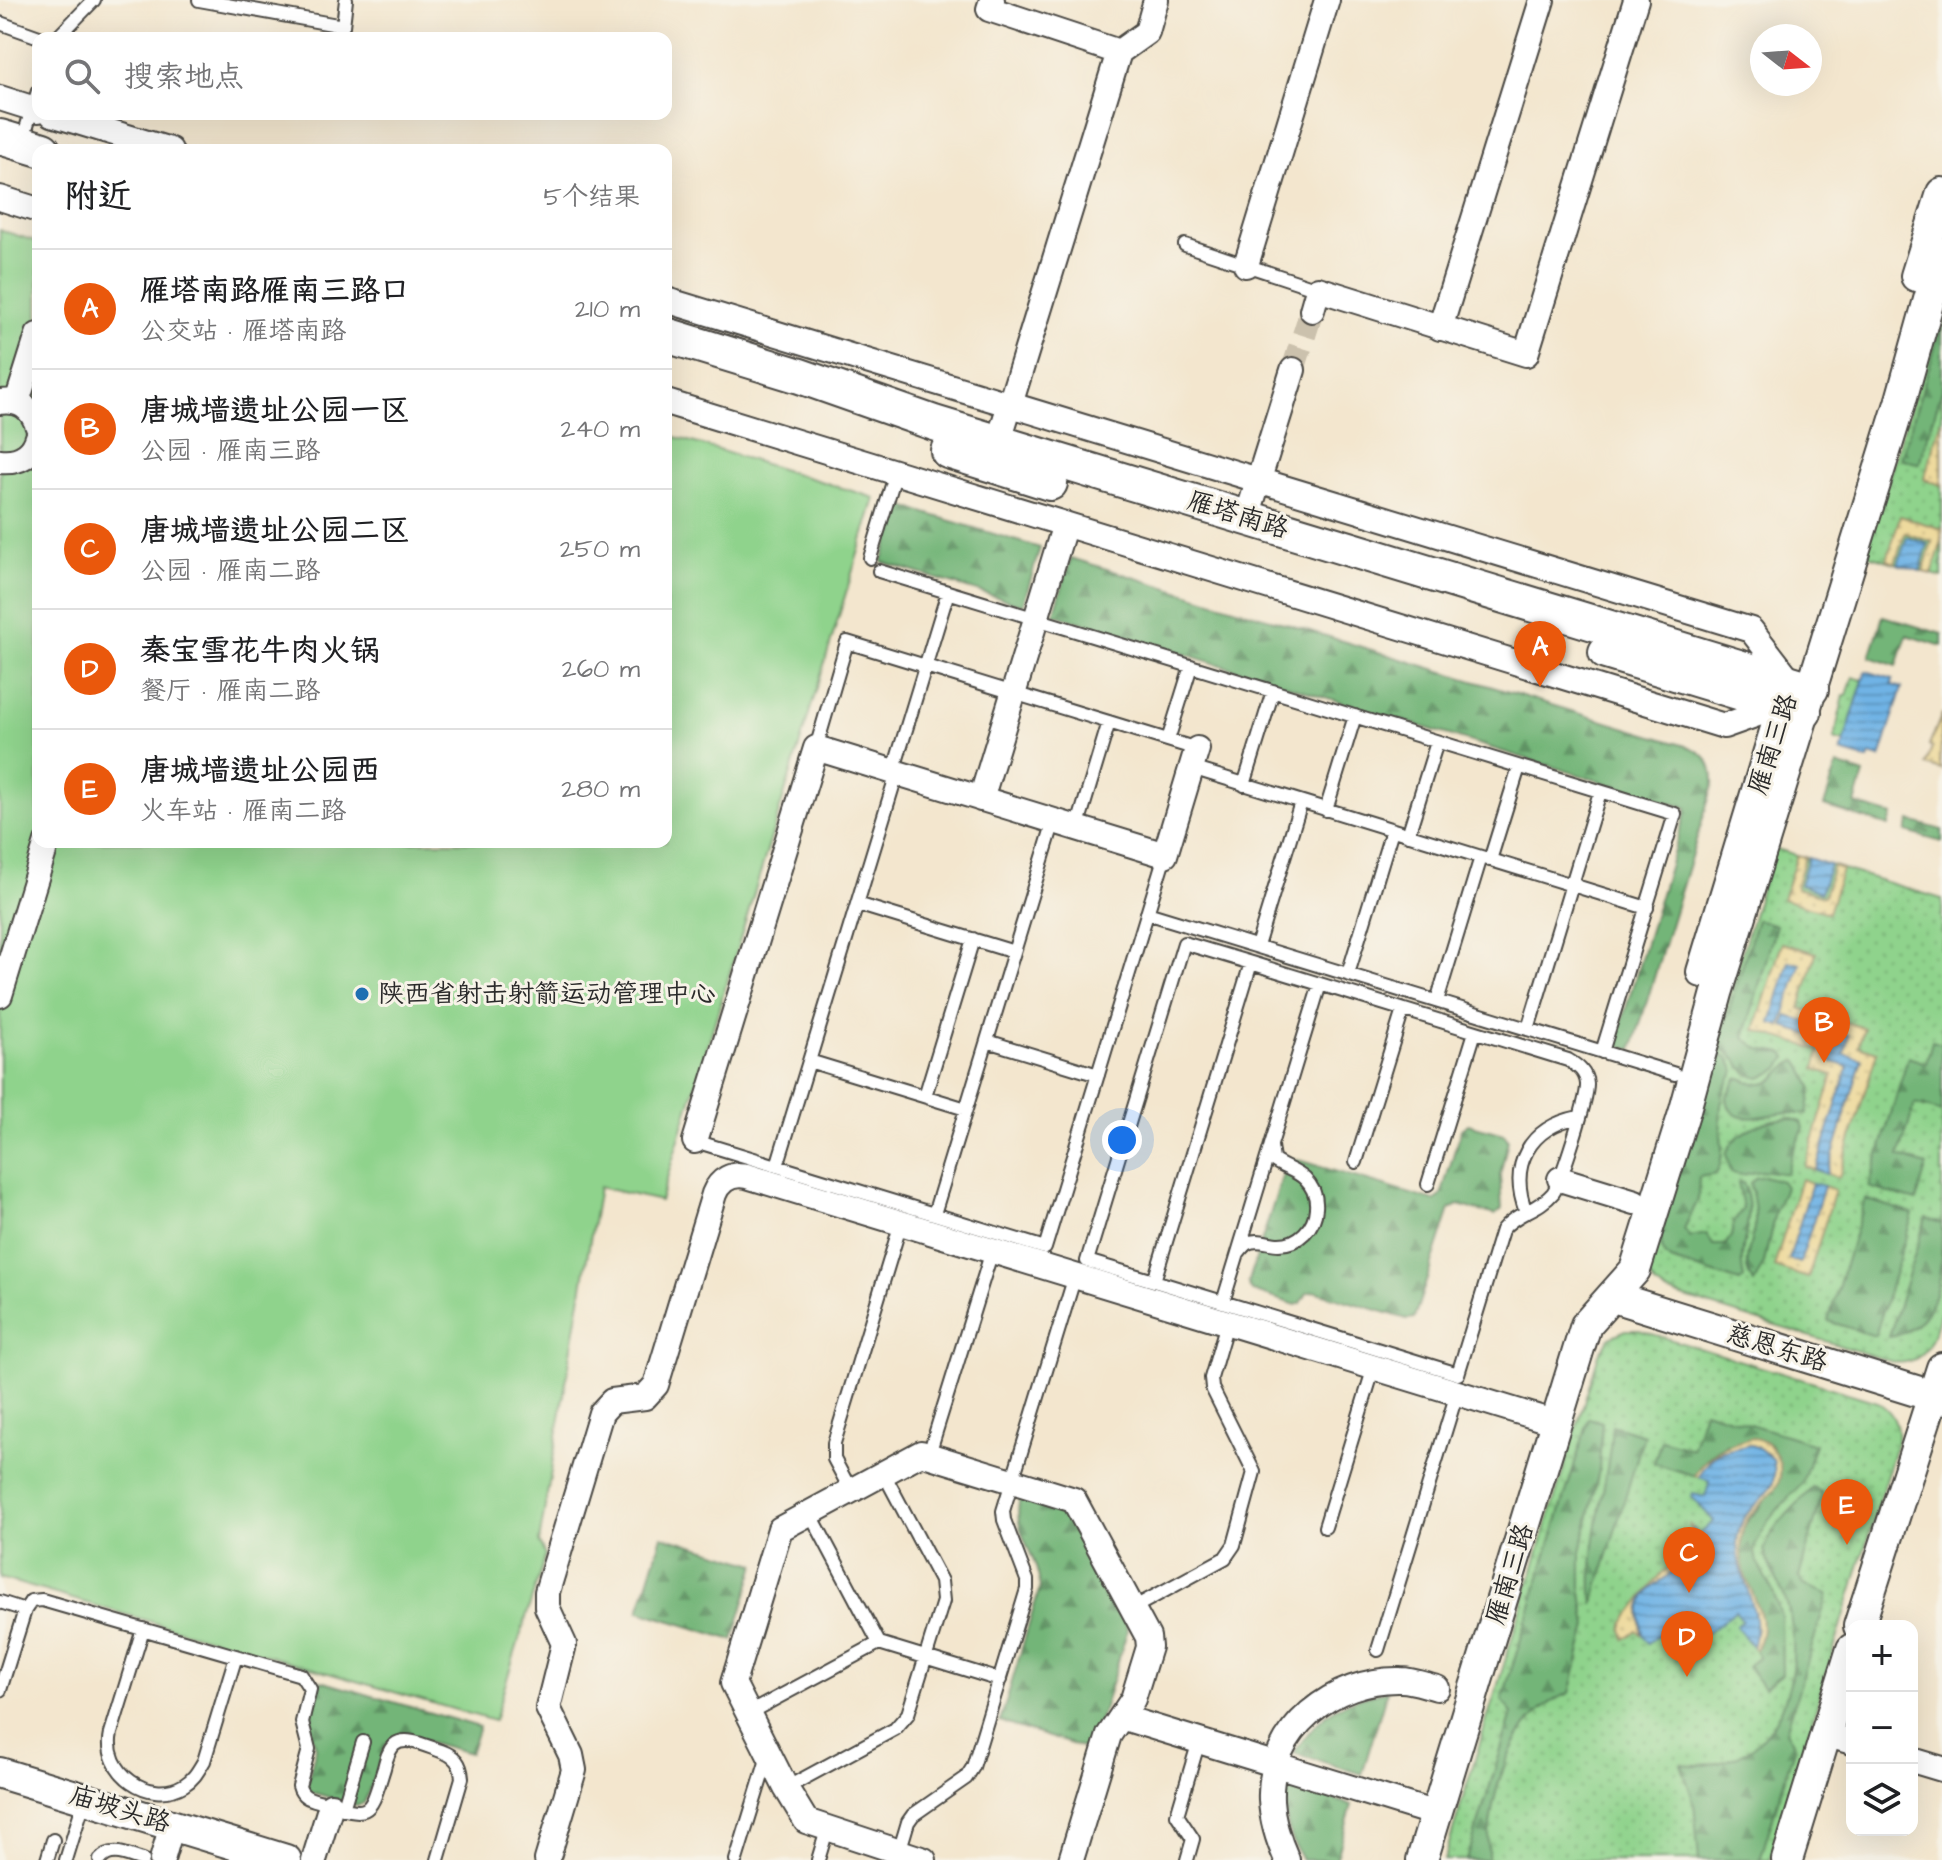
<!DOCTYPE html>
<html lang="zh">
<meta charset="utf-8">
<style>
:root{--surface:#fff;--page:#f6f6f6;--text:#202124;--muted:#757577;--line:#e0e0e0;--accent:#ea580c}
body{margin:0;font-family:"Architects Daughter","LXGW WenKai TC",sans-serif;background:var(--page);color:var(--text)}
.controls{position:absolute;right:24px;bottom:24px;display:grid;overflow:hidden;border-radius:16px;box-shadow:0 8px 32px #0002}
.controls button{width:72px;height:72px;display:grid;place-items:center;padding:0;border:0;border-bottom:2px solid var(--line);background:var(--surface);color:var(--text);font:40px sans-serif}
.compass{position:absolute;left:1750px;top:24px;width:72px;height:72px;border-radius:50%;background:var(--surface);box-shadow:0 8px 32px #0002;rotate:107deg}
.you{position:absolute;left:1122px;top:1140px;width:28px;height:28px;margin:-20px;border:6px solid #fff;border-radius:50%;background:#1a73e8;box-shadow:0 0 0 12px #1a73e833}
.badge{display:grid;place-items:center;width:52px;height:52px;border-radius:50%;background:var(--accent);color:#fff;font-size:26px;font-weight:700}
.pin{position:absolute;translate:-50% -66px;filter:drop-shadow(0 2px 4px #0008)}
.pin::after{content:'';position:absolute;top:42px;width:28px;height:24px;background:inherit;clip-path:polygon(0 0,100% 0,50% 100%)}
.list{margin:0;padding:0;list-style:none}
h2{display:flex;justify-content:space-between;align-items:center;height:104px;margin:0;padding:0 32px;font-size:34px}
h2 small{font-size:26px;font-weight:400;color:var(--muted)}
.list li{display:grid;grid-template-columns:52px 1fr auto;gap:24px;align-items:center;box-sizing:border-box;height:120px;padding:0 32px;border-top:2px solid var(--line)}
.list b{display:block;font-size:30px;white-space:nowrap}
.list p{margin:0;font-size:26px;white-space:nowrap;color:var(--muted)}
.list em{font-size:26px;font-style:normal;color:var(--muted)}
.icon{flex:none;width:44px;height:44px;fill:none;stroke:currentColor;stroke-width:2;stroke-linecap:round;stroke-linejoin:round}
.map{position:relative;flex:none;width:1942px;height:1860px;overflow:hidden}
.search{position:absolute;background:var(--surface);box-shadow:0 8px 32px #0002;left:32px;top:32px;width:640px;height:88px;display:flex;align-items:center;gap:20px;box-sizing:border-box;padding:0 28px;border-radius:16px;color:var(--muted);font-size:30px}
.panel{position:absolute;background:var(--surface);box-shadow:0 8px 32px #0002;left:32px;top:144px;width:640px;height:704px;border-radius:16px}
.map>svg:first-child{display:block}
.green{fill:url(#green-dots);stroke:#5d7f5c;stroke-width:2}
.forest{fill:url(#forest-firs);stroke:#4f7052;stroke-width:2}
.sand{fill:url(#sand-dots);stroke:#8c8264;stroke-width:2}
.pitch{fill:#8fd38c;stroke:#5d7f5c;stroke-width:2}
.water{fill:url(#water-rules);stroke:#4e6f88;stroke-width:2}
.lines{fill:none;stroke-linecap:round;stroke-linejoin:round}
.minor-tunnel{stroke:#cbc1ad;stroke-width:24;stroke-dasharray:24 12;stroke-linecap:butt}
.service-casing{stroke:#494743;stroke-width:16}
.minor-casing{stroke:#494743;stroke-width:28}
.tertiary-casing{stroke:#494743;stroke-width:34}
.secondary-casing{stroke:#494743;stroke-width:38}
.service{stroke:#fff;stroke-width:12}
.minor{stroke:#fff;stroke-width:24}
.tertiary{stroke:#fff;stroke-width:30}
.secondary{stroke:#fff;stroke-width:34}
.poi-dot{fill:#1f6fb2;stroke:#f7f3e8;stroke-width:3}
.labels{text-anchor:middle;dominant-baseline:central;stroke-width:6;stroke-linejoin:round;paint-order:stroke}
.street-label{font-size:26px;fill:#2b2b2b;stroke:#f7f3e8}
.poi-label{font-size:26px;fill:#2b2b2b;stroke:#f7f3e8;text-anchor:start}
</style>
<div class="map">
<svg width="1942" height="1860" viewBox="0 0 1942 1860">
<defs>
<pattern id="green-dots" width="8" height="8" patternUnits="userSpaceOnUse" patternTransform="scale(2)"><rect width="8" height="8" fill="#8fd38c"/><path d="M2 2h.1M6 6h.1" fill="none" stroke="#7cb579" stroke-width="1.8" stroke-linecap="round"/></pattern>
<pattern id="forest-firs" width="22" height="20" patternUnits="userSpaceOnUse" patternTransform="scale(2)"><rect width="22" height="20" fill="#73b578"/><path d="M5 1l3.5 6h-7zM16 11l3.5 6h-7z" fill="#5f9363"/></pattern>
<pattern id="sand-dots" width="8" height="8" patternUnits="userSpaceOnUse" patternTransform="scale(2)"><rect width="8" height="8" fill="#eeda9e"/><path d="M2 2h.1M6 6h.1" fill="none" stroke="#cb8" stroke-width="1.8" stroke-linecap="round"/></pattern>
<pattern id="water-rules" width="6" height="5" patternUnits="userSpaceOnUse" patternTransform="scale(2)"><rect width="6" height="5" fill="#70b3e5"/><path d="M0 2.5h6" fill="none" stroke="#5c92ba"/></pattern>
</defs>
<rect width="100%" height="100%" fill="#f7f3e8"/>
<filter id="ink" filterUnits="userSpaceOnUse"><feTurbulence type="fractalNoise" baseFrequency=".0125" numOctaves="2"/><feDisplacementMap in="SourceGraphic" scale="16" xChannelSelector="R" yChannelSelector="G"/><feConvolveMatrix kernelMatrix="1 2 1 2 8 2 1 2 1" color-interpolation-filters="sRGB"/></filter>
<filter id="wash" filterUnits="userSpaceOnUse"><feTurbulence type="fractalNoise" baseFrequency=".006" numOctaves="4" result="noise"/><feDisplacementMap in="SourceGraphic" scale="32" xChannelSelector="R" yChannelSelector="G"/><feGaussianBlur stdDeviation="1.8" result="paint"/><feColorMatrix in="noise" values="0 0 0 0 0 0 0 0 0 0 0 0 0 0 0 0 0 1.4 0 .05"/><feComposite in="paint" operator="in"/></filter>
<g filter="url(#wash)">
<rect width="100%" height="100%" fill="#f3e6ce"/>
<path class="green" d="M 1942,306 L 1942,577 L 1865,554 Z
M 1853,677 L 1863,680 L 1844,742 L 1834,739 L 1844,695 L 1847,695 Z
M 1773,848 L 1942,899 L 1942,1307 C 1934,1334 1929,1367 1893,1362 L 1666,1292 L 1655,1285 L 1647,1273 Z
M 1626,1330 L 1639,1330 L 1877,1402 C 1893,1411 1899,1424 1897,1442 L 1770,1860 L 1444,1860 L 1599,1354 L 1610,1337 Z"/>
<path class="forest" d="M 1942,325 L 1942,390 L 1919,464 L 1901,458 Z
M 899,505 L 1040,548 L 1023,605 L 882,562 Z
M 1071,558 L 1689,747 C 1707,753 1714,767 1713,785 L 1632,1050 L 1615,1044 L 1687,808 L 1054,614 Z
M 1883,616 L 1942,634 L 1942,646 L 1907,635 L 1897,666 L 1870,657 Z
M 1837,765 L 1864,774 L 1855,804 L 1892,815 L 1889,826 L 1824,806 Z
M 1910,821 L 1942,830 L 1942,842 L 1906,832 Z
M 1757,919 L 1776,925 L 1744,1038 L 1760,1049 L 1784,1053 L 1787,1058 L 1779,1069 L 1761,1078 C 1738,1076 1741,1053 1717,1048 Z
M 1932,1041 L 1942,1044 L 1942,1112 L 1915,1104 L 1899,1156 L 1927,1165 L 1916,1201 L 1869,1187 L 1908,1057 L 1926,1063 Z
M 1715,1054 L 1729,1058 L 1735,1072 C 1705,1111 1733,1146 1716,1174 L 1699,1177 L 1698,1200 L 1684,1229 L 1690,1237 L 1707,1234 L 1713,1245 L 1725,1245 L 1731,1236 L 1734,1221 L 1743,1209 L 1738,1182 L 1743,1183 C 1759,1219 1735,1245 1744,1278 L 1740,1282 L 1670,1260 C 1661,1253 1661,1243 1660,1232 Z
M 1799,1061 L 1812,1087 L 1807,1114 C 1798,1115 1790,1112 1780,1113 C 1761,1116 1728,1128 1727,1096 L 1737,1079 L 1741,1078 C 1779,1097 1775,1065 1799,1061 Z
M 1790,1118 L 1802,1122 L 1804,1128 L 1791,1155 L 1787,1173 C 1779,1174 1774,1171 1766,1171 C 1752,1170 1743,1179 1731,1172 L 1726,1154 C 1735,1130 1767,1119 1790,1118 Z
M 1468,1124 L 1504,1134 L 1508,1140 L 1500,1175 L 1502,1209 L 1495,1215 L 1458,1205 L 1450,1209 L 1414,1318 L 1407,1319 L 1314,1291 L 1307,1293 L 1301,1303 L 1296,1305 L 1252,1291 L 1248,1284 L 1287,1161 L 1295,1159 L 1434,1201 L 1441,1196 L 1461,1129 Z
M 1764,1176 L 1781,1181 L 1785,1187 L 1775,1212 L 1764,1263 L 1754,1283 C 1738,1266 1753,1242 1755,1222 C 1756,1208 1753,1196 1750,1183 L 1755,1178 Z
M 1865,1199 L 1913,1214 L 1875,1336 L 1828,1321 Z
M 1926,1218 L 1942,1223 C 1942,1264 1942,1329 1889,1337 Z
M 1704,1410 L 1815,1444 L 1802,1483 L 1769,1519 L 1754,1548 L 1757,1562 L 1773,1592 L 1781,1616 L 1782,1674 L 1764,1688 L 1747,1666 L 1759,1656 L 1755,1650 C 1772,1621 1753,1600 1744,1573 C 1740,1561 1740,1542 1743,1530 C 1746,1518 1756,1514 1762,1505 C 1770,1494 1775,1478 1780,1465 L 1767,1443 C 1733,1439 1712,1445 1695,1476 L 1654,1463 L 1661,1440 L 1692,1449 Z
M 1589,1418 L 1602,1422 L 1599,1470 L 1581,1552 L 1581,1586 L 1587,1626 L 1570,1693 C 1508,1715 1488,1801 1488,1860 L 1467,1860 L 1512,1714 L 1502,1700 Z
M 1612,1425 L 1644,1435 L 1593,1604 C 1586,1541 1609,1487 1612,1425 Z
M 1813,1487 L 1821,1492 L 1822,1496 L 1799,1577 L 1803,1585 L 1828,1594 L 1786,1731 L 1795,1745 L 1760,1860 L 1699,1860 L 1694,1803 L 1681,1764 C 1772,1775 1806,1688 1789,1611 C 1785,1589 1768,1571 1764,1549 L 1776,1526 Z
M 1021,1494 L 1067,1511 L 1126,1620 L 1127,1632 L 1091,1750 L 1000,1722 L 1040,1587 C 1038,1552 1009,1532 1021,1494 Z
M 662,1536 L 756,1564 L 733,1640 L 639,1611 Z
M 321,1681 L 479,1727 L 470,1753 L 403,1735 L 387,1743 L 364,1803 L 356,1805 L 311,1792 L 306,1788 L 316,1747 L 308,1724 Z
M 1387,1691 L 1362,1774 L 1294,1753 C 1320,1713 1340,1700 1387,1691 Z
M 1284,1784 L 1352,1805 L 1336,1860 L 1302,1860 C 1287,1835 1284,1813 1284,1784 Z"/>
<path class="sand" d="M 1942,420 L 1942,485 L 1924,479 Z
M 1900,516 L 1942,529 L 1942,541 L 1932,574 L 1923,572 L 1932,542 L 1905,533 L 1895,563 L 1887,560 Z
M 1942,714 L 1940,764 L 1942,770 L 1926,765 L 1932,748 L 1929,746 Z
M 1797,855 L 1805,857 L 1796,888 L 1824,896 L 1833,866 L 1842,869 L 1828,913 L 1783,899 Z
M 1782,943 L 1816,953 L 1800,1008 L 1864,1028 L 1858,1046 L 1877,1052 L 1839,1177 L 1827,1174 L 1862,1060 L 1843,1054 L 1849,1036 L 1787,1017 L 1784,1027 L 1835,1042 L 1848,1067 L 1816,1170 L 1805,1167 L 1833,1075 L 1815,1069 L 1820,1050 L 1755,1030 Z
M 1801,1179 L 1812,1183 L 1790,1259 L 1800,1262 L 1824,1186 L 1835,1190 L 1808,1278 L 1774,1267 Z
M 1752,1438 C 1763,1439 1771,1445 1776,1455 C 1795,1492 1750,1502 1743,1529 C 1741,1542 1740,1561 1744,1573 C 1753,1600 1772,1620 1755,1650 L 1752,1646 C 1766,1604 1722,1566 1742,1523 C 1748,1509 1763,1497 1773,1484 L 1773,1459 L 1767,1453 L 1747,1446 L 1723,1451 L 1713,1455 L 1699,1477 L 1695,1476 C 1708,1452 1727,1444 1752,1438 Z
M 1689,1524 C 1717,1555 1658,1576 1643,1603 C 1637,1612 1643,1624 1641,1634 L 1637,1630 L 1625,1639 L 1622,1629 L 1623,1624 L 1662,1573 L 1692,1551 L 1694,1541 Z"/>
<path class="pitch" d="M 0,230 L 38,242 L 38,842 L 666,842 L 666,434 L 875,498 L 660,1201 L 599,1187 L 539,1542 L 545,1556 L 494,1721 L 0,1578 Z"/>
<path class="water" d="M 1907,537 L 1928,544 L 1920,571 L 1898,564 Z
M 1866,671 L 1893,679 L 1892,685 L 1902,688 L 1880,758 L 1870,755 L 1869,760 L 1841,752 Z
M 1808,858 L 1830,865 L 1821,892 L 1800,885 Z
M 1789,961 L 1800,964 L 1781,1026 L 1771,1023 Z
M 1787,1016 L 1849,1035 L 1844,1054 L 1862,1059 L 1827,1174 L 1816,1170 L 1848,1067 L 1830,1061 L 1835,1042 L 1784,1027 Z
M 1812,1183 L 1824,1186 L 1800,1263 L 1789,1259 Z
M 1751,1445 L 1759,1448 L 1773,1459 C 1782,1498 1747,1500 1739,1529 C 1728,1571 1767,1605 1752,1646 L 1736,1626 L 1743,1621 L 1735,1611 L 1700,1639 L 1682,1616 L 1648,1643 C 1641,1634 1643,1630 1641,1620 C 1634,1573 1709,1575 1693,1528 L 1699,1535 L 1714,1521 L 1692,1497 L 1693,1494 L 1705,1497 L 1710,1481 L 1699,1477 C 1713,1450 1723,1451 1751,1445 Z"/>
</g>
<g filter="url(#ink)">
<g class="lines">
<path class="minor-tunnel" d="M 1293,370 L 1312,310"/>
<g class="service-casing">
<path id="service" d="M 199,0 L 343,26 L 346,0
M 0,23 L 42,38
M 57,38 L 94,0
M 22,141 L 38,91
M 1185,245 L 1318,289
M 870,558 L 896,472
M 879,571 L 1675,814 L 1602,1052
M 1168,740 L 1191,666
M 816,748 L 847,642 L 1197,749
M 1192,768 L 1647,908
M 893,772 L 948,592
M 1244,785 L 1273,691
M 1326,810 L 1355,716
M 1077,828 L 1109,722
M 1408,835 L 1437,742
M 1490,860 L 1519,767
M 857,904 L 1014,952
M 1147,913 L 1675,1074
M 1257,946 L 1301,802
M 1251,963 L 1568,1060 C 1578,1066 1586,1072 1587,1084 C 1588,1098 1561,1182 1553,1193 C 1539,1210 1515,1213 1502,1230 L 1458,1374 L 1154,1281 Z
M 1348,974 L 1392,830
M 1437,1001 L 1481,857
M 1528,1029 L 1600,792
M 987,1041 L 1098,1075
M 809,1061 L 966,1109
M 925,1096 L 973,939
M 695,1141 L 1045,1248 L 1165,855
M 1356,1162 L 1403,1010
M 777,1166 L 897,773
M 1428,1184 L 1475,1032
M 1526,1212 C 1508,1165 1529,1127 1579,1117
M 934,1214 L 1054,821
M 1239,1252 C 1242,1248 1244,1245 1248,1243 C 1257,1238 1269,1244 1279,1244 C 1299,1244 1315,1227 1316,1208 C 1317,1197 1313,1187 1305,1179 C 1296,1170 1283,1168 1273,1160 L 1271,1146
M 1154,1281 L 1087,1261 L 1184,943 L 1251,963
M 1223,1302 L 1320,984
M 929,1454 L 992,1251
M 850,1489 L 834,1459 L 834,1443 L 901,1223
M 1325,1527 L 1374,1367
M 0,1602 L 25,1610 L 31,1601 L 42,1600 L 301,1675 L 310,1689 L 302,1722 L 309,1749 L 299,1786 C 302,1798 311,1799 322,1802 C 372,1818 369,1816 384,1768 C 386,1760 388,1751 394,1745 C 406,1735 428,1747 441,1751 C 455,1756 461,1763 462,1778 L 438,1860
M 1133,1608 L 1225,1558 L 1234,1545 L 1254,1472 L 1212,1388 L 1211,1378 L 1227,1323
M 143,1629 L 111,1733 C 102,1772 149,1806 184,1785 C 194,1779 198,1771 204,1761 L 236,1656
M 879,1643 L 1000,1680
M 1378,1650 L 1457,1393
M 0,1690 L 25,1610
M 747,1714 L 879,1643 L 809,1511
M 786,1788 L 895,1729 L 908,1714 L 943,1601 L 941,1581 L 883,1472
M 343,1809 L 363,1742
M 899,1852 L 908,1822 L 913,1815 L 966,1778 L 973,1767 L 1027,1589 L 1027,1580 L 1004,1520 L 1003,1511 L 1075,1276
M 47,1860 L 53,1840
M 66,1860 L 85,1798
M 100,1860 C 112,1846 128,1856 143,1860
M 736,1860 L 768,1756
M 818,1860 L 827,1830
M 1187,1860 L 1193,1839 L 1177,1815 L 1199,1741"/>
</g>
<g class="minor-casing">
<path id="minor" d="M 992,0 L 989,9 L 1119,52
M 0,98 L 38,110
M 52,114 L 170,150
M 0,198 L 38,210
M 1246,265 L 1327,0
M 666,300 L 1751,630 L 1792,683
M 1312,310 L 1318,289 L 1526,354 L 1636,0
M 1440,328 L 1542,0
M 0,402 C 20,399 32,408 38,427
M 17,402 L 38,335
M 666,402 L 1724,726 L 1783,705
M 994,456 L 1119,52 L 1147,32 L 1156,0
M 0,461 C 19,463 33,455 38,437
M 1247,517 L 1293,370
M 981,799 L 1065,524
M 0,995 L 47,842
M 695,1141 L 816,748 L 1165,855 L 1197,749
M 1560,1179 L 1635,1202
M 1121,1717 L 1436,1814
M 1825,1734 L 1852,1742
M 1912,1760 L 1942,1769
M 162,1860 L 172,1825
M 314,1860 L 331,1805
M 547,1860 L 574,1770 L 571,1755 L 548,1708 L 564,1644 L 547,1607 L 547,1592 L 601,1413 L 612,1401 L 645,1397 L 656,1385 L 714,1194 C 720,1179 732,1173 747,1176 L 1556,1423
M 924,1860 L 806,1821 L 786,1788 L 733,1683 L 780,1529 L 921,1453 L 1074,1500 L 1148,1637 L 1149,1647 L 1133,1699 L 1109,1735 L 1071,1860
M 1287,1860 C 1278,1840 1272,1822 1271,1800 C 1268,1729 1334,1678 1401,1680 C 1413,1680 1425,1685 1437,1688"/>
</g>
<g class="tertiary-casing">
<path id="tertiary" d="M 1916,276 L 1942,193
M 1702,972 L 1783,705 L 1791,685
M 1613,1297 L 1942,1399
M 1859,1626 L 1942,1368
M 0,1773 L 286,1860
M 1422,1860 L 1586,1325 L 1635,1270 L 1685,1110 L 1717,993 L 1901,400 L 1942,253
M 1787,1860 L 1852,1649"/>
</g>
<g class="secondary-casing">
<path id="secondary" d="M 0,137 L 43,150
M 666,335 L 800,376 L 934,423 L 1811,689
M 948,451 L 1050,483
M 1606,652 L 1804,712"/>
</g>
<use href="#service" class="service"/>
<use href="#minor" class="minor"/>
<use href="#tertiary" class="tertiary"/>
<use href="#secondary" class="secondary"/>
</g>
</g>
<circle class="poi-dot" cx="362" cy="994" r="8"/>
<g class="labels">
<g class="street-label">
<text transform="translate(1238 515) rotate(17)">雁塔南路</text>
<text transform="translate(1773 744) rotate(-72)">雁南三路</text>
<text transform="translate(1777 1348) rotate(17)">慈恩东路</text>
<text transform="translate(1510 1574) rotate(-73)">雁南三路</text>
<text transform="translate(120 1809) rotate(17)">庙坡头路</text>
</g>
<g class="poi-label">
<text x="378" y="994">陕西省射击射箭运动管理中心</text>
</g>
</g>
</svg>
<div class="controls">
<button>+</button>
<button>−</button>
<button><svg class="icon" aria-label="layers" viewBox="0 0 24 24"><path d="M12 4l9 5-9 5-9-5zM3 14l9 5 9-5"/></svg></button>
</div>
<svg class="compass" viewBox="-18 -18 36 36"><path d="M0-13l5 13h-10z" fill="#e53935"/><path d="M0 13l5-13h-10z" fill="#757577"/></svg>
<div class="you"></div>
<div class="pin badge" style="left:1540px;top:687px">A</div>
<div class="pin badge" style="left:1824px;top:1063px">B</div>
<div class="pin badge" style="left:1689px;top:1593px">C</div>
<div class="pin badge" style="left:1687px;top:1677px">D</div>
<div class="pin badge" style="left:1847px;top:1545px">E</div>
<div class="search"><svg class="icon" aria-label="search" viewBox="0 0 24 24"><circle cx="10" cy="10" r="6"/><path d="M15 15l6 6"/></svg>搜索地点</div>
<section class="panel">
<h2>附近<small>5个结果</small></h2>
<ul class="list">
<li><span class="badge">A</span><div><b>雁塔南路雁南三路口</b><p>公交站 · 雁塔南路</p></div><em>210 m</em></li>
<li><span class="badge">B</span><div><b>唐城墙遗址公园一区</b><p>公园 · 雁南三路</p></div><em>240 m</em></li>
<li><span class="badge">C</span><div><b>唐城墙遗址公园二区</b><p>公园 · 雁南二路</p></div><em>250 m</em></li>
<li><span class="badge">D</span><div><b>秦宝雪花牛肉火锅</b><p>餐厅 · 雁南二路</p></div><em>260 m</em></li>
<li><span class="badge">E</span><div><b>唐城墙遗址公园西</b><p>火车站 · 雁南二路</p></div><em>280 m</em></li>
</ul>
</section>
</div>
